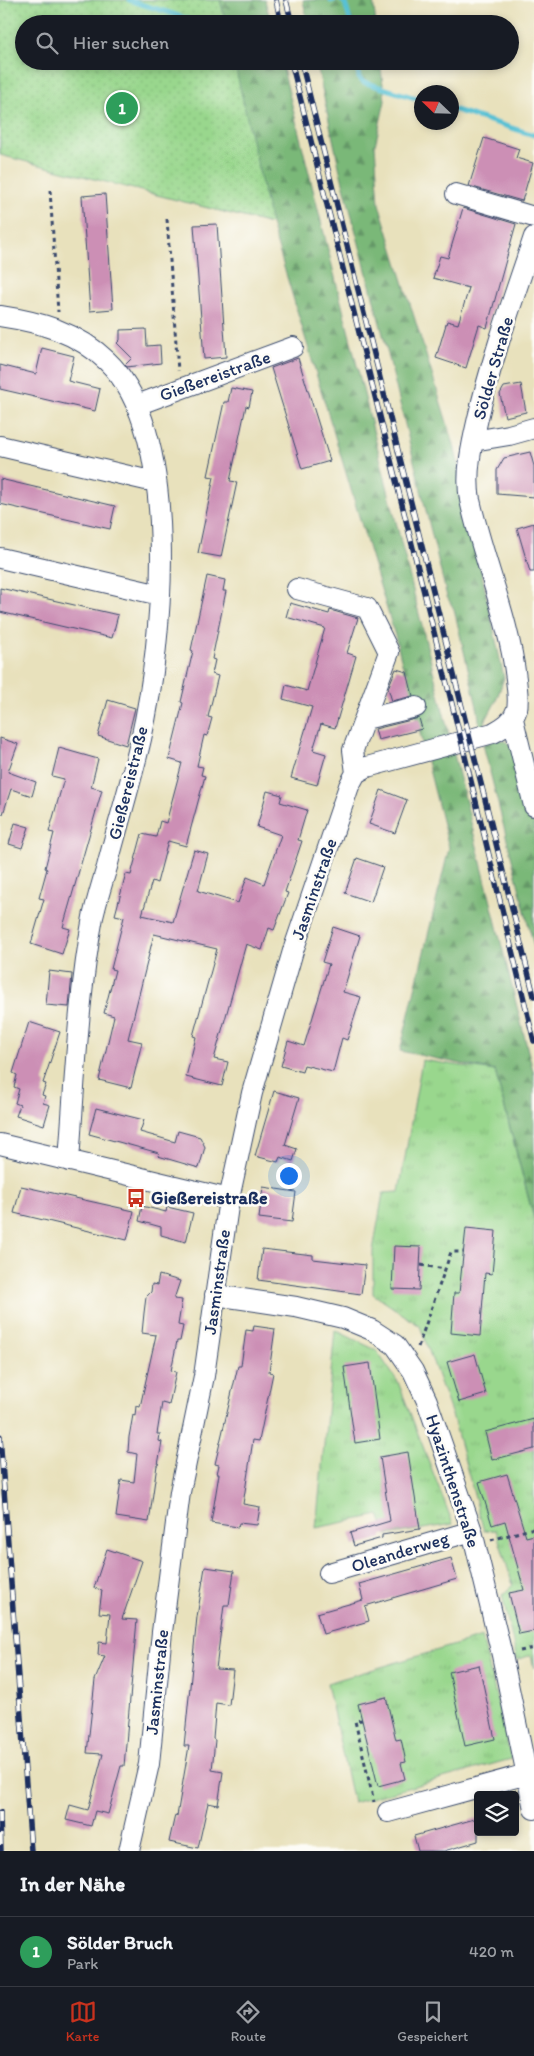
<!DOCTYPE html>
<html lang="de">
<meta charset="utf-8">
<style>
:root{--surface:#171b24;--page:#242831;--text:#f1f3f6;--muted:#9ea1a6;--line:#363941;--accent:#c8321e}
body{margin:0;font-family:Itim,sans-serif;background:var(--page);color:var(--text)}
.controls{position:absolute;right:15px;bottom:15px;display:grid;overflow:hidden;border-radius:5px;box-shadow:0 2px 8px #0003}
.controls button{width:45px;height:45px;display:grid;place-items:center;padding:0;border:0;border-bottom:1px solid var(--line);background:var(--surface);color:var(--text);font:25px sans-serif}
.compass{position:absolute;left:414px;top:85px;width:45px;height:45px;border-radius:50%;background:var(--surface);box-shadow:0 2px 8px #0003;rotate:293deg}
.you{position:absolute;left:288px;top:1175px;width:18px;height:18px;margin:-12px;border:4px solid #fff;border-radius:50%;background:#1a73e8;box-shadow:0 0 0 8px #1a73e833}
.badge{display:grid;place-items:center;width:32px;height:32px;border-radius:50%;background:var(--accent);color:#fff;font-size:16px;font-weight:700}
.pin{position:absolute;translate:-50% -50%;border:2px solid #fff;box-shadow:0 1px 5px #0006}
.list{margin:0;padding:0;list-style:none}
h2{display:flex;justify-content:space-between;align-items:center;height:65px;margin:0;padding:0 20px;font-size:21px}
h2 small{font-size:16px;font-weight:400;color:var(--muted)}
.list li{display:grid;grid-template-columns:32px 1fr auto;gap:15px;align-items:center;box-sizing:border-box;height:70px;padding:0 20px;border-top:1px solid var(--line)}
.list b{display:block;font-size:19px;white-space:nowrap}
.list p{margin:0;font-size:16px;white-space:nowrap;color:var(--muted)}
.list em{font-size:16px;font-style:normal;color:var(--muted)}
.icon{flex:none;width:28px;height:28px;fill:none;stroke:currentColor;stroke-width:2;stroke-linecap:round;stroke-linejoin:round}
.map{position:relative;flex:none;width:534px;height:1851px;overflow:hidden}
.search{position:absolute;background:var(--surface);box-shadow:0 2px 8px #0003;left:15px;right:15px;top:15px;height:55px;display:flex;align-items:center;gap:12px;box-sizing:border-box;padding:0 18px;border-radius:28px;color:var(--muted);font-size:19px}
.sheet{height:135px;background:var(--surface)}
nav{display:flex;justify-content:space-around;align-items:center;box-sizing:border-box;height:70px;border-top:1px solid var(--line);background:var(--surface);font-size:14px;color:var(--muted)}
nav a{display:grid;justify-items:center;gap:2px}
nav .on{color:var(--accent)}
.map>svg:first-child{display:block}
.grass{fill:url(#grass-tufts);stroke:#5a8376}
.forest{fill:url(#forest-firs);stroke:#4a746b}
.park{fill:url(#park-dots);stroke:#5a8376}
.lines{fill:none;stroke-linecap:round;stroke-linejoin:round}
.stream{stroke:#58c1d4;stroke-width:5}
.building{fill:#cc8fb5}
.minor-casing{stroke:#3a4a6c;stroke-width:22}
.path{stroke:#3a4a6c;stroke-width:3;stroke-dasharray:4 4;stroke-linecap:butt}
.minor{stroke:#fff;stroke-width:20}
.rail-casing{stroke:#1b2f5e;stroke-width:5.5}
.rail{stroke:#fdfcf7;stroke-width:4;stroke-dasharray:11;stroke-linecap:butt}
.labels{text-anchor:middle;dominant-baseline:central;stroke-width:5;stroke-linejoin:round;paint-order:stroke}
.street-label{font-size:18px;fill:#1b2f5e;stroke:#fdfcf7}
.poi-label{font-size:18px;font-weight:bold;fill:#1b2f5e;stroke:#fdfcf7;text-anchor:start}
</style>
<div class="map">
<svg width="534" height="1851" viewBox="0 0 534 1851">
<defs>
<pattern id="grass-tufts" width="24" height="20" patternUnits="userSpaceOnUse" patternTransform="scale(1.25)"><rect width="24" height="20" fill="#99d78d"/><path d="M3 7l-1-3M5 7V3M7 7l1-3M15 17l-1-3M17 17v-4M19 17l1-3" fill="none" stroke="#83b97c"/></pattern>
<pattern id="forest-firs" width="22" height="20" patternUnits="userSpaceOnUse" patternTransform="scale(1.25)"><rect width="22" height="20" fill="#7ab878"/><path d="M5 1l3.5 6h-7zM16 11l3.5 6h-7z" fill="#639666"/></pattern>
<pattern id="park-dots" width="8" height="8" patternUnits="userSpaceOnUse" patternTransform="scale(1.25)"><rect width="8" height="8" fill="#99d78d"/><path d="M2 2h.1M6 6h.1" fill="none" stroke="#83b97c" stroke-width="1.8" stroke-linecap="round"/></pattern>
</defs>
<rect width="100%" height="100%" fill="#fdfcf7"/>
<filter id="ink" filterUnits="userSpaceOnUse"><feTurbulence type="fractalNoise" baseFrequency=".02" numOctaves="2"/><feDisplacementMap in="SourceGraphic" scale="10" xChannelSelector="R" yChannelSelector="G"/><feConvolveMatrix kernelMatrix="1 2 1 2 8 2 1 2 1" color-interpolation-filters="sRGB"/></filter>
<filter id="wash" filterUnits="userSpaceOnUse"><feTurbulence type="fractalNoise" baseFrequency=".0096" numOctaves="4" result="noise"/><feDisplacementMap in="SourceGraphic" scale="20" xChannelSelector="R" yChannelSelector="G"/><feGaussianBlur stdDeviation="1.12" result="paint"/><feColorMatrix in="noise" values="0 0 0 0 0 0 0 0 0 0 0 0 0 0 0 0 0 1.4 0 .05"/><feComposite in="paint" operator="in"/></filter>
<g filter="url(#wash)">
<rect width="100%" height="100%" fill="#e8e1bc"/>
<path class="grass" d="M 422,1060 L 495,1071 L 534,1219 L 534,1668 L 531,1655 L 517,1660 L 502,1595 L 513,1585 L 496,1530 L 484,1531 L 453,1418 L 420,1326 L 373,1294 L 373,1251 L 383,1193 L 399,1192 Z
M 335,1330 L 376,1350 L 398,1382 L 453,1524 L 387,1535 L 379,1515 L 316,1528 Z
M 482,1637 L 511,1759 L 353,1803 L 327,1683 Z"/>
<path class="forest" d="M 0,0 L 265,0 L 271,24 L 24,24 L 24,61 L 281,61 L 534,1075 L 534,1219 L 495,1071 L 400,1051 L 449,848 L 396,639 L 271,224 L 0,154 Z
M 303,0 L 373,0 L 376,24 L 308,24 Z
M 316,61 L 380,61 L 385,101 L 375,145 L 379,204 L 454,445 L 504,678 L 496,701 L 480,731 L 478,711 L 454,609 L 447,597 L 387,350 L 340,171 Z
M 498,739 L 505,741 L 514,748 L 534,822 L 534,947 L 483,744 Z"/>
<path class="park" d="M 0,0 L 220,0 L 226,24 L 24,24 L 24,61 L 234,61 L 271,224 L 0,155 Z"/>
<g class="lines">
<path class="stream" d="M 129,0 C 152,9 176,12 198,24
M 341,0 L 345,3 L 351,24
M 331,1 L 334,0
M 357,61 L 359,78 L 363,82 L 422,100
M 452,109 L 534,135"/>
</g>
<g id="blocks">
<path class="building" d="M 484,138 L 519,149 L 516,158 L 533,163 L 522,201 L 469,186 Z
M 105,194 L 113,309 L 90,311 L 82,196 Z
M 463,208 L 516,224 L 487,328 L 479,325 L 466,368 L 436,358 L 447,321 L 458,324 L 469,288 L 433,278 L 440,256 L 448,258 Z
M 217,224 L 226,357 L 204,359 L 194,225 Z
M 146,329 L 147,346 L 160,345 L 161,363 L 126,367 L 125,365 L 132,358 L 117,343 L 120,340 L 120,330 Z
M 42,348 L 74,356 L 68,381 L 100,389 L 95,411 L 0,389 L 0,365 L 36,374 Z
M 298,358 L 330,461 L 302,469 L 271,368 Z
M 521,384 L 526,412 L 505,417 L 500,394 L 504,387 Z
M 231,388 L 252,392 L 249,407 L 246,406 L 230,481 L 237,482 L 221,557 L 198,553 L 214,477 L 208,476 L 224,402 L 228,402 Z
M 530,452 L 534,466 L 534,497 L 497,494 L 497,470 L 504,458 Z
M 0,479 L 115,506 L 110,529 L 0,504 Z
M 534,523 L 534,572 L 530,572 L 517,528 Z
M 207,576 L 225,580 L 223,591 L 226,591 L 212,659 L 215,660 L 212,674 L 218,676 L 208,717 L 212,718 L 207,736 L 204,735 L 197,766 L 203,767 L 201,775 L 205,776 L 186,846 L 168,841 L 157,883 L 152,881 L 142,915 L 173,922 L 194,850 L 208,854 L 198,891 L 238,903 L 247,877 L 264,884 L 281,835 L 257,827 L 267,791 L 282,795 L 280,802 L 307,810 L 298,840 L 302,841 L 285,892 L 288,893 L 274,930 L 269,928 L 262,950 L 246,944 L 214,1059 L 228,1062 L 222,1086 L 186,1077 L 196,1037 L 193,1036 L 217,949 L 154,934 L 128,1039 L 142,1042 L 131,1088 L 99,1080 L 114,1016 L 104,1013 L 115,970 L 111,969 L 124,917 L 115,915 L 126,874 L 131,875 L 142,834 L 156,837 L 160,821 L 166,823 L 182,763 L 169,759 L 183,703 L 181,702 L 193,651 L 191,650 Z
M 0,588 L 118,615 L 112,638 L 0,612 Z
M 290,603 L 329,614 L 330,610 L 358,618 L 347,653 L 356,656 L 335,728 L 321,724 L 313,750 L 326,754 L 317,785 L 291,778 L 312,707 L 283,699 L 286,685 L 307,691 L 325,628 L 286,617 Z
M 396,669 L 407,672 L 413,696 L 392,701 L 388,688 Z
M 108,700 L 135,708 L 126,745 L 98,736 Z
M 419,718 L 422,729 L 378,740 L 375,729 Z
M 0,738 L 18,744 L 8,772 L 36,782 L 32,796 L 11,789 L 3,814 L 0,813 Z
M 59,748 L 98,759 L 91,787 L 102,790 L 63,927 L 70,929 L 62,954 L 31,944 L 44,899 L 39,898 L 47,869 L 45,868 L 54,833 L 49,832 L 64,779 L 52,776 Z
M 381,790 L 407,800 L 395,833 L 369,824 Z
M 15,823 L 29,827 L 22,848 L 9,844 Z
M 357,858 L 383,867 L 371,902 L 345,893 Z
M 333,927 L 360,936 L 343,992 L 361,997 L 347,1040 L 342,1038 L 333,1072 L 304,1065 L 302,1072 L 281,1066 L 288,1041 L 304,1046 L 329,964 L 322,962 Z
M 49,971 L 72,974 L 69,1007 L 46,1005 Z
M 29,1022 L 60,1032 L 43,1083 L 46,1084 L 42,1095 L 45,1096 L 43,1103 L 50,1105 L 44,1125 L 16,1116 L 20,1105 L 15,1103 L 19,1089 L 14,1087 L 17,1075 L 13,1073 Z
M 274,1091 L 299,1098 L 285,1145 L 297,1149 L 293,1161 L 280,1157 L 278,1162 L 255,1156 Z
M 96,1108 L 144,1120 L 140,1132 L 175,1142 L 178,1131 L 200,1137 L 205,1147 L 199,1168 L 158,1156 L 159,1153 L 89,1134 Z
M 21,1186 L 134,1211 L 127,1240 L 14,1213 Z
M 263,1187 L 296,1192 L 292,1222 L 259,1218 Z
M 142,1206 L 166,1212 L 167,1207 L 193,1213 L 186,1242 L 161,1235 L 161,1227 L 139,1221 Z
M 466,1228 L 496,1231 L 492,1274 L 485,1273 L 480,1336 L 451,1333 L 454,1293 L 459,1293 Z
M 394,1246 L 421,1247 L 419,1290 L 392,1289 Z
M 262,1249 L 313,1255 L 313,1259 L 365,1265 L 361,1294 L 258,1280 Z
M 159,1275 L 180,1281 L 174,1299 L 182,1300 L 178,1325 L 183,1326 L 180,1341 L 177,1341 L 171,1371 L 176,1372 L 169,1405 L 162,1403 L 157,1434 L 160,1434 L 159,1441 L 162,1442 L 158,1465 L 157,1465 L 149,1522 L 116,1517 L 121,1480 L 134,1482 L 137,1454 L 128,1452 L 129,1437 L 133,1415 L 135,1416 L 136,1406 L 140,1407 L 156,1335 L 142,1333 L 144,1313 L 146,1297 L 151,1292 L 152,1284 L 157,1285 Z
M 254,1326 L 275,1329 L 269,1372 L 273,1373 L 259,1441 L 253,1440 L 243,1504 L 260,1507 L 257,1525 L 239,1523 L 238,1527 L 211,1523 L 219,1474 L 217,1474 L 219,1465 L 215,1464 L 238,1366 L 241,1366 L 246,1330 L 253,1331 Z
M 475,1354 L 486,1394 L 459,1402 L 447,1362 Z
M 370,1363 L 380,1439 L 355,1443 L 344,1367 Z
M 534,1419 L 534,1449 L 492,1460 L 485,1432 Z
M 408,1452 L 420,1529 L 382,1535 L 382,1538 L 354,1546 L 350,1533 L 390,1521 L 380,1457 Z
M 507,1474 L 526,1537 L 534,1535 L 534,1631 L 519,1634 L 509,1593 L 524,1590 L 505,1521 L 492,1525 L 479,1482 Z
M 107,1549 L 142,1561 L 122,1619 L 137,1620 L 124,1766 L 121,1766 L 108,1814 L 95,1811 L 91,1826 L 66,1820 L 70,1805 L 88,1810 L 103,1754 L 87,1753 L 95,1680 L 105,1656 L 98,1655 L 99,1642 L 107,1643 L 110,1614 L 99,1613 L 102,1590 L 94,1588 Z
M 451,1558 L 457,1579 L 365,1606 L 369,1621 L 323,1634 L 317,1613 L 363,1600 L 359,1584 Z
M 205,1567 L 234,1571 L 229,1605 L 224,1605 L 216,1669 L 233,1670 L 229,1705 L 216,1703 L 213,1739 L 215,1740 L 212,1770 L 223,1772 L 218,1805 L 208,1803 L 198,1848 L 169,1842 L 175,1815 L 177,1816 L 189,1746 L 184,1746 L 197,1617 Z
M 479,1665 L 495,1739 L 465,1746 L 449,1672 Z
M 386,1697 L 396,1740 L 401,1739 L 406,1762 L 401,1763 L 405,1779 L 378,1786 L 358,1704 Z
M 478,1818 L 478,1841 L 444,1851 L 418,1851 L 414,1836 Z"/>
</g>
</g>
<g filter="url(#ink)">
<use href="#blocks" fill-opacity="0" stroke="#3a4a6c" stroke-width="1"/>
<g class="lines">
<g class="minor-casing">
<path id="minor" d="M 456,194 L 534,217
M 0,316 C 40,322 77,332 107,361 C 183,433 163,644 141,739 C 131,782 118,824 107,867 C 102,883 97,900 93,917 C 78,997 75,1079 69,1161
M 137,405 L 293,347
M 473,441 L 509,435 L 534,428
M 0,446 L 146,480 L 155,480
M 0,558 L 160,595
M 297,589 L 367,608 L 389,652 L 353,750 L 356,773
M 365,719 L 416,707
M 513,719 L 534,806
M 0,1144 L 229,1199
M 215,1295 L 296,1307 L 343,1318 L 372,1330 L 395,1345 L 413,1371 L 427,1401 L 472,1531 L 502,1655 L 534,1809
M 329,1573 L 472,1531
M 388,1812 L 527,1774
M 129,1851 L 149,1764 L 162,1632 L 180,1492 L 204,1376 L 229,1199 L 252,1093 L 293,951 L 349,786 L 356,773 L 367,767 L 493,733 C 504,727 513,722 517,709 C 519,700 517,689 516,679 C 509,618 483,560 470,500 C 465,473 472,444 478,418 C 492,357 514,297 534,237"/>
</g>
<path class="path" d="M 50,190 L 58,312
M 167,219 L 178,371
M 421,1265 L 445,1269
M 418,1347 L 451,1252 L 464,1252
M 491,1540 L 534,1528
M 520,1651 L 534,1648
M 362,1720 L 355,1721 L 374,1802"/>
<use href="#minor" class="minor"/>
<g class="rail-casing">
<path id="rail" d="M 276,0 L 281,24
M 286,0 L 292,24
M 291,61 L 463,748 L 534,1041
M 301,61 L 534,996
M 0,1436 L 31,1851
M 0,1812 L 1,1851"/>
</g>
<use href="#rail" class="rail"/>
</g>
</g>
<defs>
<g id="bus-bare" transform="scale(1.5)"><path d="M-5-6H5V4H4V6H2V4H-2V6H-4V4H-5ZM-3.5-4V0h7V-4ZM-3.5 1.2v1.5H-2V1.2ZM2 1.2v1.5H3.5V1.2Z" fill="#c8321e" stroke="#fdfcf7" stroke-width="2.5" paint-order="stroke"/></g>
</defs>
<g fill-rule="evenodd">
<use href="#bus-bare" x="136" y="1198"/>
</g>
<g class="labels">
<g class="street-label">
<text transform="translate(493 368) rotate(-74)">Sölder Straße</text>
<text transform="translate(215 376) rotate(-20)">Gießereistraße</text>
<text transform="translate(128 783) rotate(-76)">Gießereistraße</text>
<text transform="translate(314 889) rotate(-71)">Jasminstraße</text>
<text transform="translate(217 1282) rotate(-82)">Jasminstraße</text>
<text transform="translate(453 1481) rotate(72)">Hyazinthenstraße</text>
<text transform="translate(400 1552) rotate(-17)">Oleanderweg</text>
<text transform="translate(157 1682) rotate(-84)">Jasminstraße</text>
</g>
<g class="poi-label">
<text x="151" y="1198">Gießereistraße</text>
</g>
</g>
</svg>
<div class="controls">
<button><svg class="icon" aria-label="layers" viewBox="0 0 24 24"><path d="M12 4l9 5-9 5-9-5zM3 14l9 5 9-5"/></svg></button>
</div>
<svg class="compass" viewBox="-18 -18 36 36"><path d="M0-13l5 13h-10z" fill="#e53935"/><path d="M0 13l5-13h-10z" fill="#9ea1a6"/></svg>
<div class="you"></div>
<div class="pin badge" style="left:122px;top:108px;background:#2e9e5b">1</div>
<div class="search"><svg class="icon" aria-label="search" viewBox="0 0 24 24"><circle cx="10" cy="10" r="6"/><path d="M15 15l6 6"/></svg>Hier suchen</div>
</div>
<section class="sheet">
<h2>In der Nähe<small></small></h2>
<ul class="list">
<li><span class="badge" style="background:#2e9e5b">1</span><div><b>Sölder Bruch</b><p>Park</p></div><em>420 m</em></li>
</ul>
</section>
<nav>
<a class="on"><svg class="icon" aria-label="map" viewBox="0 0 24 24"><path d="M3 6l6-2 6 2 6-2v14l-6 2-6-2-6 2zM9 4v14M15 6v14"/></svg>Karte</a>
<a><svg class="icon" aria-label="directions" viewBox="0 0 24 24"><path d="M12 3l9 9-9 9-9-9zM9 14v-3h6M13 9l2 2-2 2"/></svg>Route</a>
<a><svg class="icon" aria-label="saved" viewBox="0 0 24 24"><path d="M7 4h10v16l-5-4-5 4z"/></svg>Gespeichert</a>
</nav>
